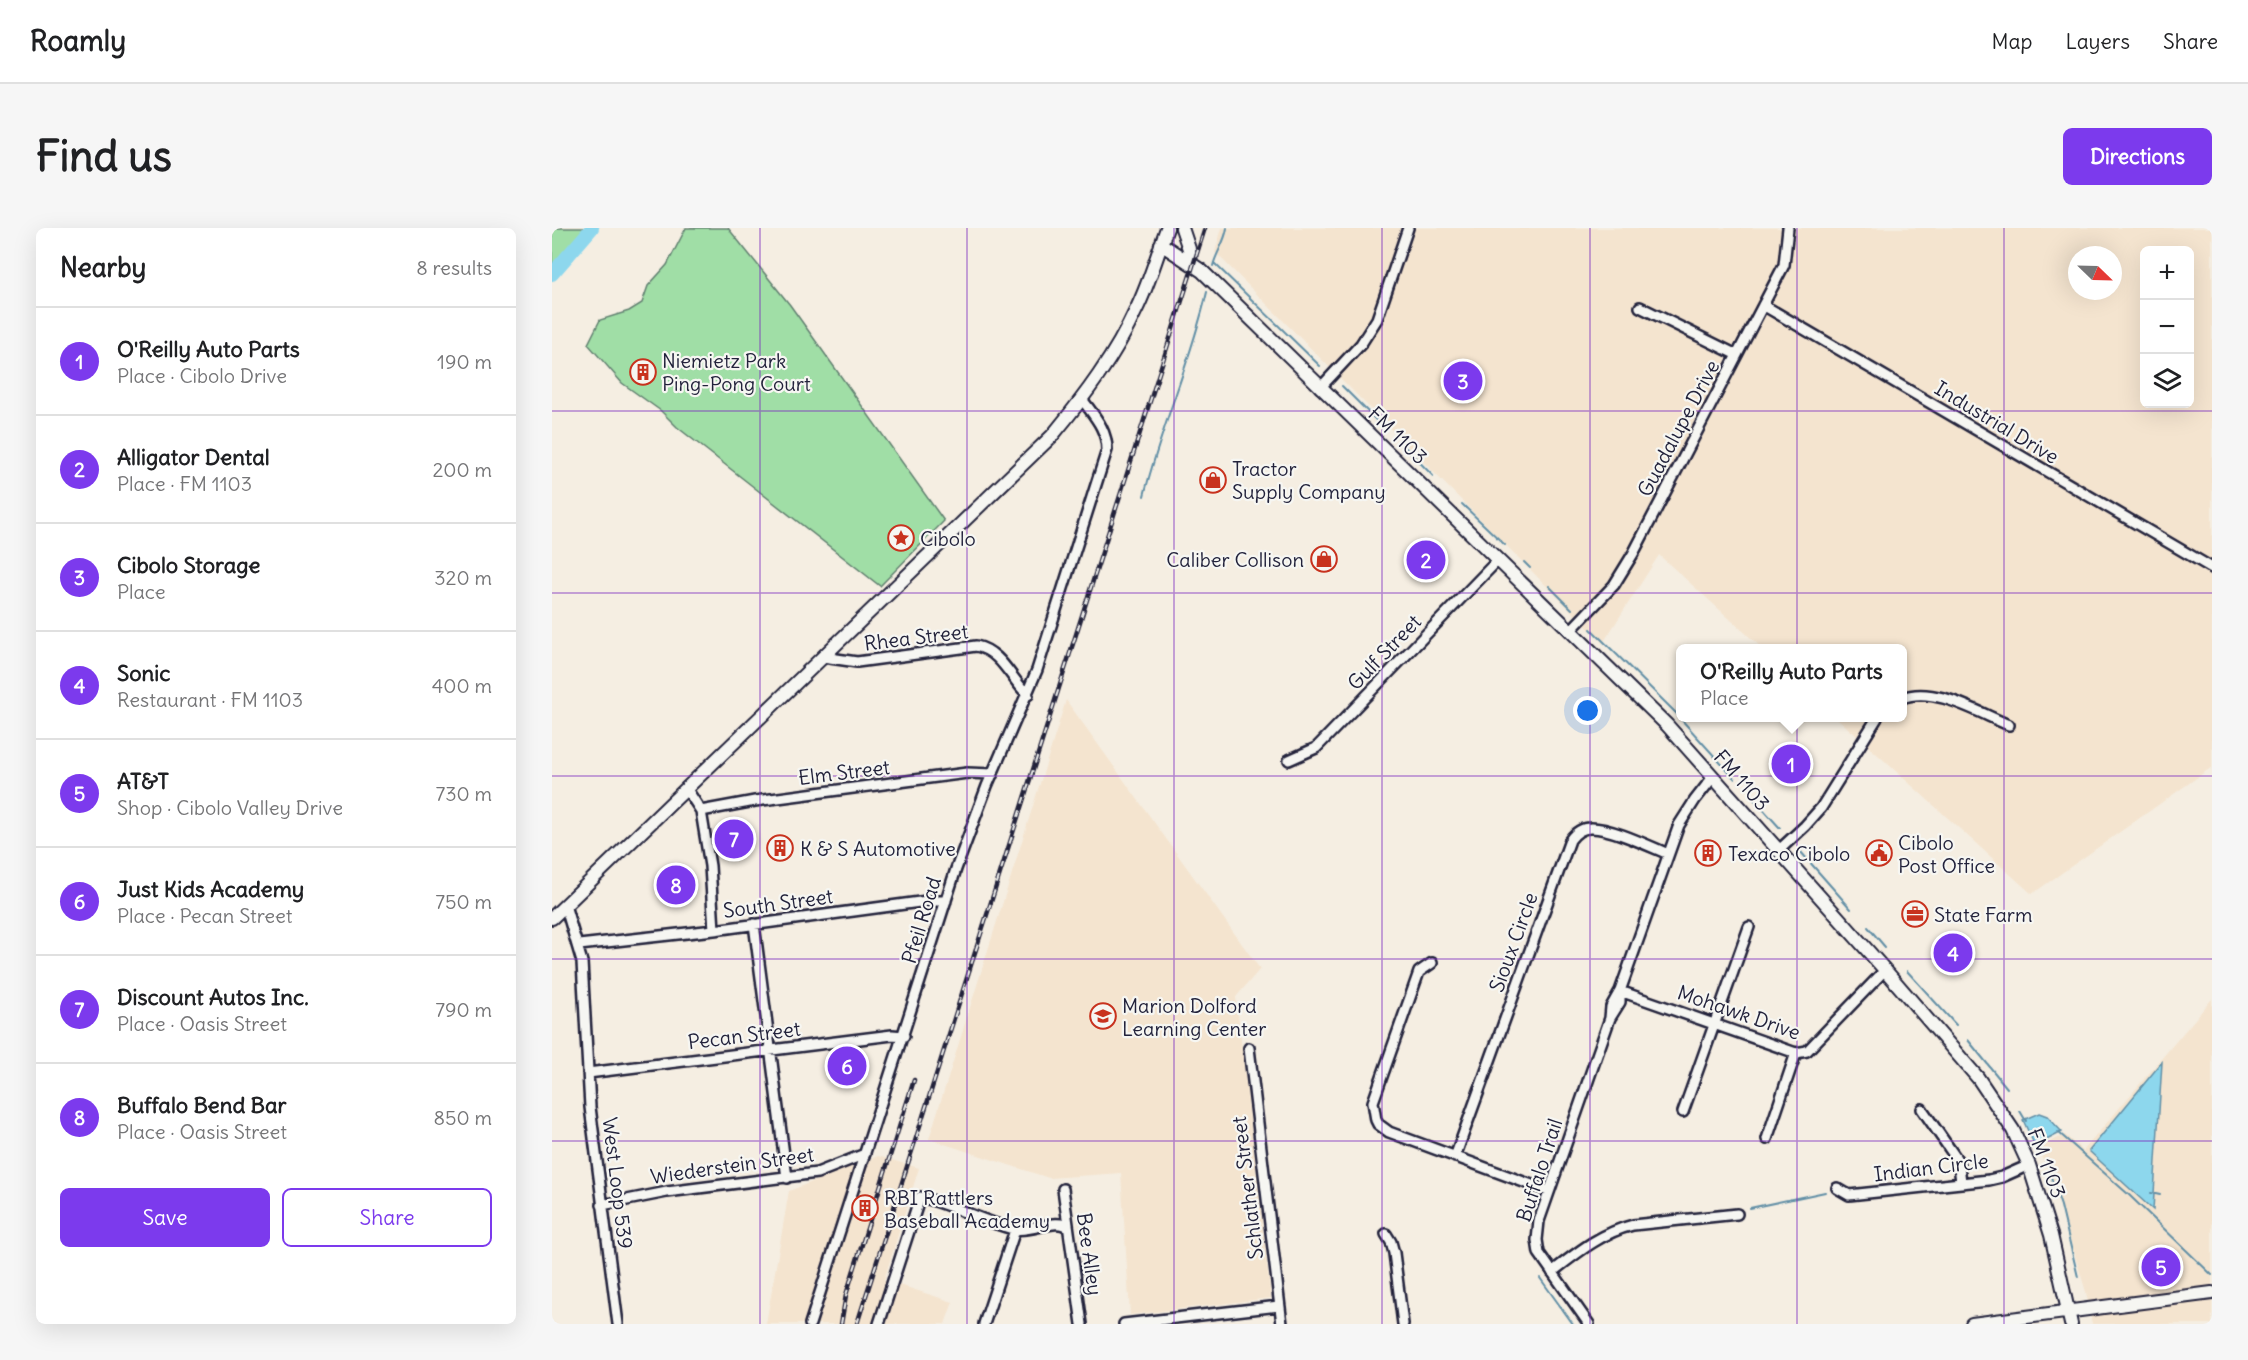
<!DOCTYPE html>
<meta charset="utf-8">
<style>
:root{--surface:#fff;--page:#f6f6f6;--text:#202124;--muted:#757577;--line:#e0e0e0;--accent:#7c3aed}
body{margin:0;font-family:Delius,sans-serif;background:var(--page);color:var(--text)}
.controls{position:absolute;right:18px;top:18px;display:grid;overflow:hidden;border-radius:9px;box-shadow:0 6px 24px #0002}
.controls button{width:54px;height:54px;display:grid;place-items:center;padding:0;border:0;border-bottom:2px solid var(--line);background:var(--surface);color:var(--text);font:30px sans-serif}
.compass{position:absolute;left:1516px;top:18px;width:54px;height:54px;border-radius:50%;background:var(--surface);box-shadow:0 6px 24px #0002;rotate:113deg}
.you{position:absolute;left:1036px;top:483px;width:21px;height:21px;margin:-15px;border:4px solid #fff;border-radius:50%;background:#1a73e8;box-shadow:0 0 0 9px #1a73e833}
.badge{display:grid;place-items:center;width:39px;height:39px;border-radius:50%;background:var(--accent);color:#fff;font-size:20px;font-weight:700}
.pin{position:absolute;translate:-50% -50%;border:3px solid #fff;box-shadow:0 2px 6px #0006}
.popup{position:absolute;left:1124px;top:416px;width:231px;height:78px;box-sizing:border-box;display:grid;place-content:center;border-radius:9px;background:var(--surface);filter:drop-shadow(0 2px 4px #0005);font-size:20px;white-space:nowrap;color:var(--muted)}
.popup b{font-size:22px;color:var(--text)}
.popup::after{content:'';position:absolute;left:50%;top:100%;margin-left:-12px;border:12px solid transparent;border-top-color:var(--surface)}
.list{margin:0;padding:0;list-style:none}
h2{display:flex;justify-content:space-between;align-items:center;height:78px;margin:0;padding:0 24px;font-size:26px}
h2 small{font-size:20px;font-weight:400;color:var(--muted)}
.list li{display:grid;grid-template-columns:39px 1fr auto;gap:18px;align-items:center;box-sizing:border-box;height:108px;padding:0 24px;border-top:2px solid var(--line)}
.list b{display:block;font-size:22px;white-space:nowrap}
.list p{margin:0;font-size:20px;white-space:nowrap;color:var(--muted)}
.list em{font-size:20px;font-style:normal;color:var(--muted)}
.actions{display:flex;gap:12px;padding:18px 24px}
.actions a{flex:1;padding:14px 0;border:2px solid var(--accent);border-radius:9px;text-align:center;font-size:21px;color:var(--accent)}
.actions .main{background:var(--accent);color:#fff}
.icon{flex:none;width:33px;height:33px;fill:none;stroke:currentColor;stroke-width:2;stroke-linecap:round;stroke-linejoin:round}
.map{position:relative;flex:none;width:1660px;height:1096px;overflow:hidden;border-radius:9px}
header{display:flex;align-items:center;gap:36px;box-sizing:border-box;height:84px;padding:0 30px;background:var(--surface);border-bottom:2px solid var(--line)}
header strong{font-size:28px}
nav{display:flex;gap:33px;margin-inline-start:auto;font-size:21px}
.intro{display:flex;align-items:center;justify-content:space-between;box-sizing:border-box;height:144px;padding:0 36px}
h1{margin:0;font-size:42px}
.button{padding:15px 27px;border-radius:9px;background:var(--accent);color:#fff;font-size:21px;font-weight:700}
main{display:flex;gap:36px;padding:0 36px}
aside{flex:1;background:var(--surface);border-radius:9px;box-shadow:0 6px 24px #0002}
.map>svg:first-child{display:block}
.built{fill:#f4e4cf;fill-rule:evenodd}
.green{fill:#a0dea6;stroke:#618070;stroke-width:1.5}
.water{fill:#8dd7ed;stroke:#628fa6;stroke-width:1.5}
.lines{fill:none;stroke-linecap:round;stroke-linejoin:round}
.stream{stroke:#628fa6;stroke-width:2}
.river{stroke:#8dd7ed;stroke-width:14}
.street-casing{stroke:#22223b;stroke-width:14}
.secondary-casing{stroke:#22223b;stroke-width:16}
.street{stroke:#f6f6f2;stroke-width:9}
.secondary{stroke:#f6f6f2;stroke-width:12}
.rail-casing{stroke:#22223b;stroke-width:4.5}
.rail{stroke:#f6f6f2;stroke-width:2;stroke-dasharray:7;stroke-linecap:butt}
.grid{fill:none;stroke:#7b2cbf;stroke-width:1.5;stroke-opacity:0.55}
.labels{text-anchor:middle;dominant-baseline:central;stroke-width:4.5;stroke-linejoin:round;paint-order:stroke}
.poi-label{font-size:20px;fill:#22223b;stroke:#f6f6f2;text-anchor:start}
.street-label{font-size:20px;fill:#22223b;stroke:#f6f6f2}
</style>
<header>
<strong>Roamly</strong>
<nav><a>Map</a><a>Layers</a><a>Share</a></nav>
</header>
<div class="intro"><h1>Find us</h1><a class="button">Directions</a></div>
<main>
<aside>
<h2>Nearby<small>8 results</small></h2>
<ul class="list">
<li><span class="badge">1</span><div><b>O'Reilly Auto Parts</b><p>Place · Cibolo Drive</p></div><em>190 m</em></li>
<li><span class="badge">2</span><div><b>Alligator Dental</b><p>Place · FM 1103</p></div><em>200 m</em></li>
<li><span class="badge">3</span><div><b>Cibolo Storage</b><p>Place</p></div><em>320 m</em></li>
<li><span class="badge">4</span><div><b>Sonic</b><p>Restaurant · FM 1103</p></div><em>400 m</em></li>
<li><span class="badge">5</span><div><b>AT&amp;T</b><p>Shop · Cibolo Valley Drive</p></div><em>730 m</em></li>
<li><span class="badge">6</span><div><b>Just Kids Academy</b><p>Place · Pecan Street</p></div><em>750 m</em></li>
<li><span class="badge">7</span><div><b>Discount Autos Inc.</b><p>Place · Oasis Street</p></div><em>790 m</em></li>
<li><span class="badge">8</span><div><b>Buffalo Bend Bar</b><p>Place · Oasis Street</p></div><em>850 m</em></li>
</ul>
<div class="actions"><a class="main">Save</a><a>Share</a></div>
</aside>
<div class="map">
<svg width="1660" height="1096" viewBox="0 0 1660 1096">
<rect width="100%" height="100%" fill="#f5eee2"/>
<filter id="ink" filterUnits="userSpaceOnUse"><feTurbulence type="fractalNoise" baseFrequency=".0167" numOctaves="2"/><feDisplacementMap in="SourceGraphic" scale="12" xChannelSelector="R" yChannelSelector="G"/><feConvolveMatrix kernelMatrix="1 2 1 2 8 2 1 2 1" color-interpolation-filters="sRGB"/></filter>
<g filter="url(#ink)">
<path class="built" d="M 670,0 L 1660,0 L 1660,539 L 1480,666 L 1285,490 L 1350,490 L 1350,420 L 1210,420 L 1107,327 L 1051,415 L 663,24 ZM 1592,22 L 1638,22 L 1638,176 L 1592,176 ZM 1525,27 L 1561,27 L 1561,63 L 1525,63 Z
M 514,472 L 708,741 L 684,769 L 719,1070 L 578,1087 L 569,945 L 497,950 L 377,911 Z
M 1660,771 L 1660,1096 L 1540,1096 L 1534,1064 L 1499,949 L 1485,920 L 1513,907 L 1531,923 Z
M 326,928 L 367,940 L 332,1052 L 401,1074 L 393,1096 L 214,1096 L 237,963 Z"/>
<path class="green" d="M 0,0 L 40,0 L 0,46 Z
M 134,0 L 176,0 L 238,77 L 392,293 L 328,358 L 125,199 L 109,183 L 70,155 L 36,116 L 48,92 L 77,83 L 90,75 L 96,58 L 115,37 Z"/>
<path class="water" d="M 1610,834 L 1601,982 L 1537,923 Z
M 1487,885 L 1495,888 L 1510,904 L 1483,918 L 1471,892 Z"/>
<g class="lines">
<path class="stream" d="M 662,35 L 768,138
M 661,38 C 664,25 673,14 675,0
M 790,158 L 828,196
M 848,214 L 881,248
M 592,268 C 609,199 639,133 655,64
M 910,276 L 953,317
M 972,334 L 978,340
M 997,358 L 1020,381
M 1039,401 L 1128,489
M 1128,490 L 1183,551
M 1200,569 L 1228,600
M 1248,623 L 1299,681
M 1316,699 L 1333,719
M 1355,743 L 1404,797
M 1416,812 L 1455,860
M 1468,883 L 1474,893
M 1506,904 L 1576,966 L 1660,1047
M 1499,949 L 1509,978 L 1526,1049
M 1599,965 L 1608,967
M 1198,980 L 1273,964
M 988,1050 L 1021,1096"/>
<path class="river" d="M 0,46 L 40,0"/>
<g class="street-casing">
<path id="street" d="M 1211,77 L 1660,340
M 1088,79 L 1185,127
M 768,160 L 809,116 L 825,91 L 856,0
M 1019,402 L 1062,357 L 1081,326 L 1232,37 L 1236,0
M 271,429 L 305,434 L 424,418 C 449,423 459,451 476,467
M 1350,470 C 1382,457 1427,485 1457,497
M 737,532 L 764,520 L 946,332
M 134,560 L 149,583 L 158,638 L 162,702
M 149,583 L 203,573 L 415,545 L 441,546
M 1226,623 L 1253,598 L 1269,580 L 1325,490
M 13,677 L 30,734 L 38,879 L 66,1096
M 202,696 L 235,950
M 27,717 L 162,702 L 375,673 L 394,673
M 880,735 L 867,744 L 821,874 L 824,892 L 826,896 L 837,904 L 996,963
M 1068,763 L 1244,825 L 1255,823 L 1333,742
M 1058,790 L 1068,774 L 1068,763
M 697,820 L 730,1096
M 36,845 L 340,807 L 352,808
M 1370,881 L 1404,930 L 1407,937 L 1409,954
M 1131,884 L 1197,699
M 1215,911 L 1244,825
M 903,929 L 1018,612 C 1023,605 1029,600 1038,600 C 1058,599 1097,618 1116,626
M 1285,960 L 1297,967 L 1437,952 L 1450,949 L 1477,937
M 511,961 L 530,1096
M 50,977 L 115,964 L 265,945 L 313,926
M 834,1006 L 839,1014 L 842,1025 L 851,1096
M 1000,1044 C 1026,1024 1049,1005 1081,997 L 1185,986
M 258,1096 L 404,641 L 435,558 L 485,442 L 555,222 C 555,201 542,188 530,171
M 327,1096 L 368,969 C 400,976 430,994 462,1001 C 480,1005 506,988 516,1000
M 432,1096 L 463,1002
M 572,1096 L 727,1078
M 1037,1096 L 987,1025 L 985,1012 L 987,993 L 1058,790 L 1059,779 L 1068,763 L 1127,597 L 1143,572 L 1161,549"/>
</g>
<g class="secondary-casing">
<path id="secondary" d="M 630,0 L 637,21 L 639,34
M 609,16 L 650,43 L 1115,497 L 1333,742 L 1426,850 L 1461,902 L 1477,937 L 1499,1007 L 1519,1096
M 0,690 L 500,208 C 533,168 563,128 584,82 C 597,56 605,27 615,0
M 1420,1096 L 1660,1065"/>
</g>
<use href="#street" class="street"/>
<use href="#secondary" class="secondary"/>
<g class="rail-casing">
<path id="rail" d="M 289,1096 L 294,1067 L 362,852
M 305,1096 L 653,0"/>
</g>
<use href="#rail" class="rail"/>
</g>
</g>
<path class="grid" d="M 208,0 L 208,1096M 415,0 L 415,1096M 622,0 L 622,1096M 830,0 L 830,1096M 1038,0 L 1038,1096M 1245,0 L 1245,1096M 1452,0 L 1452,1096M 0,183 L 1660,183M 0,365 L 1660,365M 0,548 L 1660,548M 0,731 L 1660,731M 0,913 L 1660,913"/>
<defs>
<g id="building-ring" transform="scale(1.35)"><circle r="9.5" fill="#f6f6f2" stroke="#c8321e" stroke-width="1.5"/><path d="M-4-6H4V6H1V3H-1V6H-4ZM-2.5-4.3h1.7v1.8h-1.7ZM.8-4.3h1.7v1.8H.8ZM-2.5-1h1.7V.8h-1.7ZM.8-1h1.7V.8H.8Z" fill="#c8321e"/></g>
<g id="shop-ring" transform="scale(1.35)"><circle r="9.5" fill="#f6f6f2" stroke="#c8321e" stroke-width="1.5"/><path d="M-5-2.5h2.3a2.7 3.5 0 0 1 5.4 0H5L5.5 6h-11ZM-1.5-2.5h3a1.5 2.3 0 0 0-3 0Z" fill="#c8321e"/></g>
<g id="sight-ring" transform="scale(1.35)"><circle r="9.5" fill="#f6f6f2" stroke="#c8321e" stroke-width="1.5"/><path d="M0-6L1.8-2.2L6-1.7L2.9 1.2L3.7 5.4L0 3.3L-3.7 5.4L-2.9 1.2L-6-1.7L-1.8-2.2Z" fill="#c8321e"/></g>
<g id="civic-ring" transform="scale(1.35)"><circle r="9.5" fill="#f6f6f2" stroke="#c8321e" stroke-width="1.5"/><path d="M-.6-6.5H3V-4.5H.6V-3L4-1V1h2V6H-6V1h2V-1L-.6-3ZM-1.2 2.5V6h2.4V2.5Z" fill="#c8321e"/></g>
<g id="office-ring" transform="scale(1.35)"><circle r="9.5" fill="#f6f6f2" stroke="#c8321e" stroke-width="1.5"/><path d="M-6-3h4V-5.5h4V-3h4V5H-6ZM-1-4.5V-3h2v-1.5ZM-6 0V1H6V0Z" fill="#c8321e"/></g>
<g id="school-ring" transform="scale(1.35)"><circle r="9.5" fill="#f6f6f2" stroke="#c8321e" stroke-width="1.5"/><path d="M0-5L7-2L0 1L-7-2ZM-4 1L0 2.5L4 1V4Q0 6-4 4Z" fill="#c8321e"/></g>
</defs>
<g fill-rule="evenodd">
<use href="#building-ring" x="91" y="144"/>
<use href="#shop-ring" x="661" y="252"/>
<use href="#sight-ring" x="349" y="310"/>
<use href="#shop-ring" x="772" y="331"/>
<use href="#building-ring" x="228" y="620"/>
<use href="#building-ring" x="1156" y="625"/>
<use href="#civic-ring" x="1327" y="625"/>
<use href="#office-ring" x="1363" y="686"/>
<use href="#school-ring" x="551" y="788"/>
<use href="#building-ring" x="313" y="980"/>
</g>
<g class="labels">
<g class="poi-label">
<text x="110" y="132">Niemietz Park<tspan x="110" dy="23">Ping-Pong Court</tspan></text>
<text x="680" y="240">Tractor<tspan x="680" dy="23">Supply Company</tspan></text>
<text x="368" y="310">Cibolo</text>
<text x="752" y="331" text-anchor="end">Caliber Collison</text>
<text x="1346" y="614">Cibolo<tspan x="1346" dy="23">Post Office</tspan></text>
<text x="248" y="620">K &amp; S Automotive</text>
<text x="1176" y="625">Texaco Cibolo</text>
<text x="1382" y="686">State Farm</text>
<text x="570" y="777">Marion Dolford<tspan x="570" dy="23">Learning Center</tspan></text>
<text x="332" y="969">RBI Rattlers<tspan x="332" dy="23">Baseball Academy</tspan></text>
</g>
<g class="street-label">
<text transform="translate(1445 194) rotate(31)">Industrial Drive</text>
<text transform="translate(1126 200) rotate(-62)">Guadalupe Drive</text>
<text transform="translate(846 207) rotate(44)">FM 1103</text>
<text transform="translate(364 409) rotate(-7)">Rhea Street</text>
<text transform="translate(832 424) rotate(-46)">Gulf Street</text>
<text transform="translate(292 544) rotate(-7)">Elm Street</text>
<text transform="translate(1190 552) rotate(49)">FM 1103</text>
<text transform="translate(226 675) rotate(-8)">South Street</text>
<text transform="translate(369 692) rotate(-73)">Pfeil Road</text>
<text transform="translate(961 714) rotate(-70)">Sioux Circle</text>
<text transform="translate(1187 784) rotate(19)">Mohawk Drive</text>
<text transform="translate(192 807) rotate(-7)">Pecan Street</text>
<text transform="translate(1495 935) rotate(69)">FM 1103</text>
<text transform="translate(180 937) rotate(-8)">Wiederstein Street</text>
<text transform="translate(1379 939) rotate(-7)">Indian Circle</text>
<text transform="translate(987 942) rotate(-72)">Buffalo Trail</text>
<text transform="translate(66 955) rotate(83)">West Loop 539</text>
<text transform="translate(695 960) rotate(-97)">Schlather Street</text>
<text transform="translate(538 1026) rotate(82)">Bee Alley</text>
</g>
</g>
</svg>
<div class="controls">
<button>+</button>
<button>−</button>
<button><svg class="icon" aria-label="layers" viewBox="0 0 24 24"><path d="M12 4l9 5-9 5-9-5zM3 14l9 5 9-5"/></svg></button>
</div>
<svg class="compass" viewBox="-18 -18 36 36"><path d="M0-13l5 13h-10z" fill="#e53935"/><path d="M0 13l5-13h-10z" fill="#757577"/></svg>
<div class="you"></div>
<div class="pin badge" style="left:1239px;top:536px">1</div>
<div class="popup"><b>O'Reilly Auto Parts</b>Place</div>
<div class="pin badge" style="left:874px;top:332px">2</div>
<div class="pin badge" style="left:911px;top:153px">3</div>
<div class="pin badge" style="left:1401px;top:725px">4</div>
<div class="pin badge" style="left:1609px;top:1039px">5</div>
<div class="pin badge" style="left:295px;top:838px">6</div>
<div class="pin badge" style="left:182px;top:611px">7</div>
<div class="pin badge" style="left:124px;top:657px">8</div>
</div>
</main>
